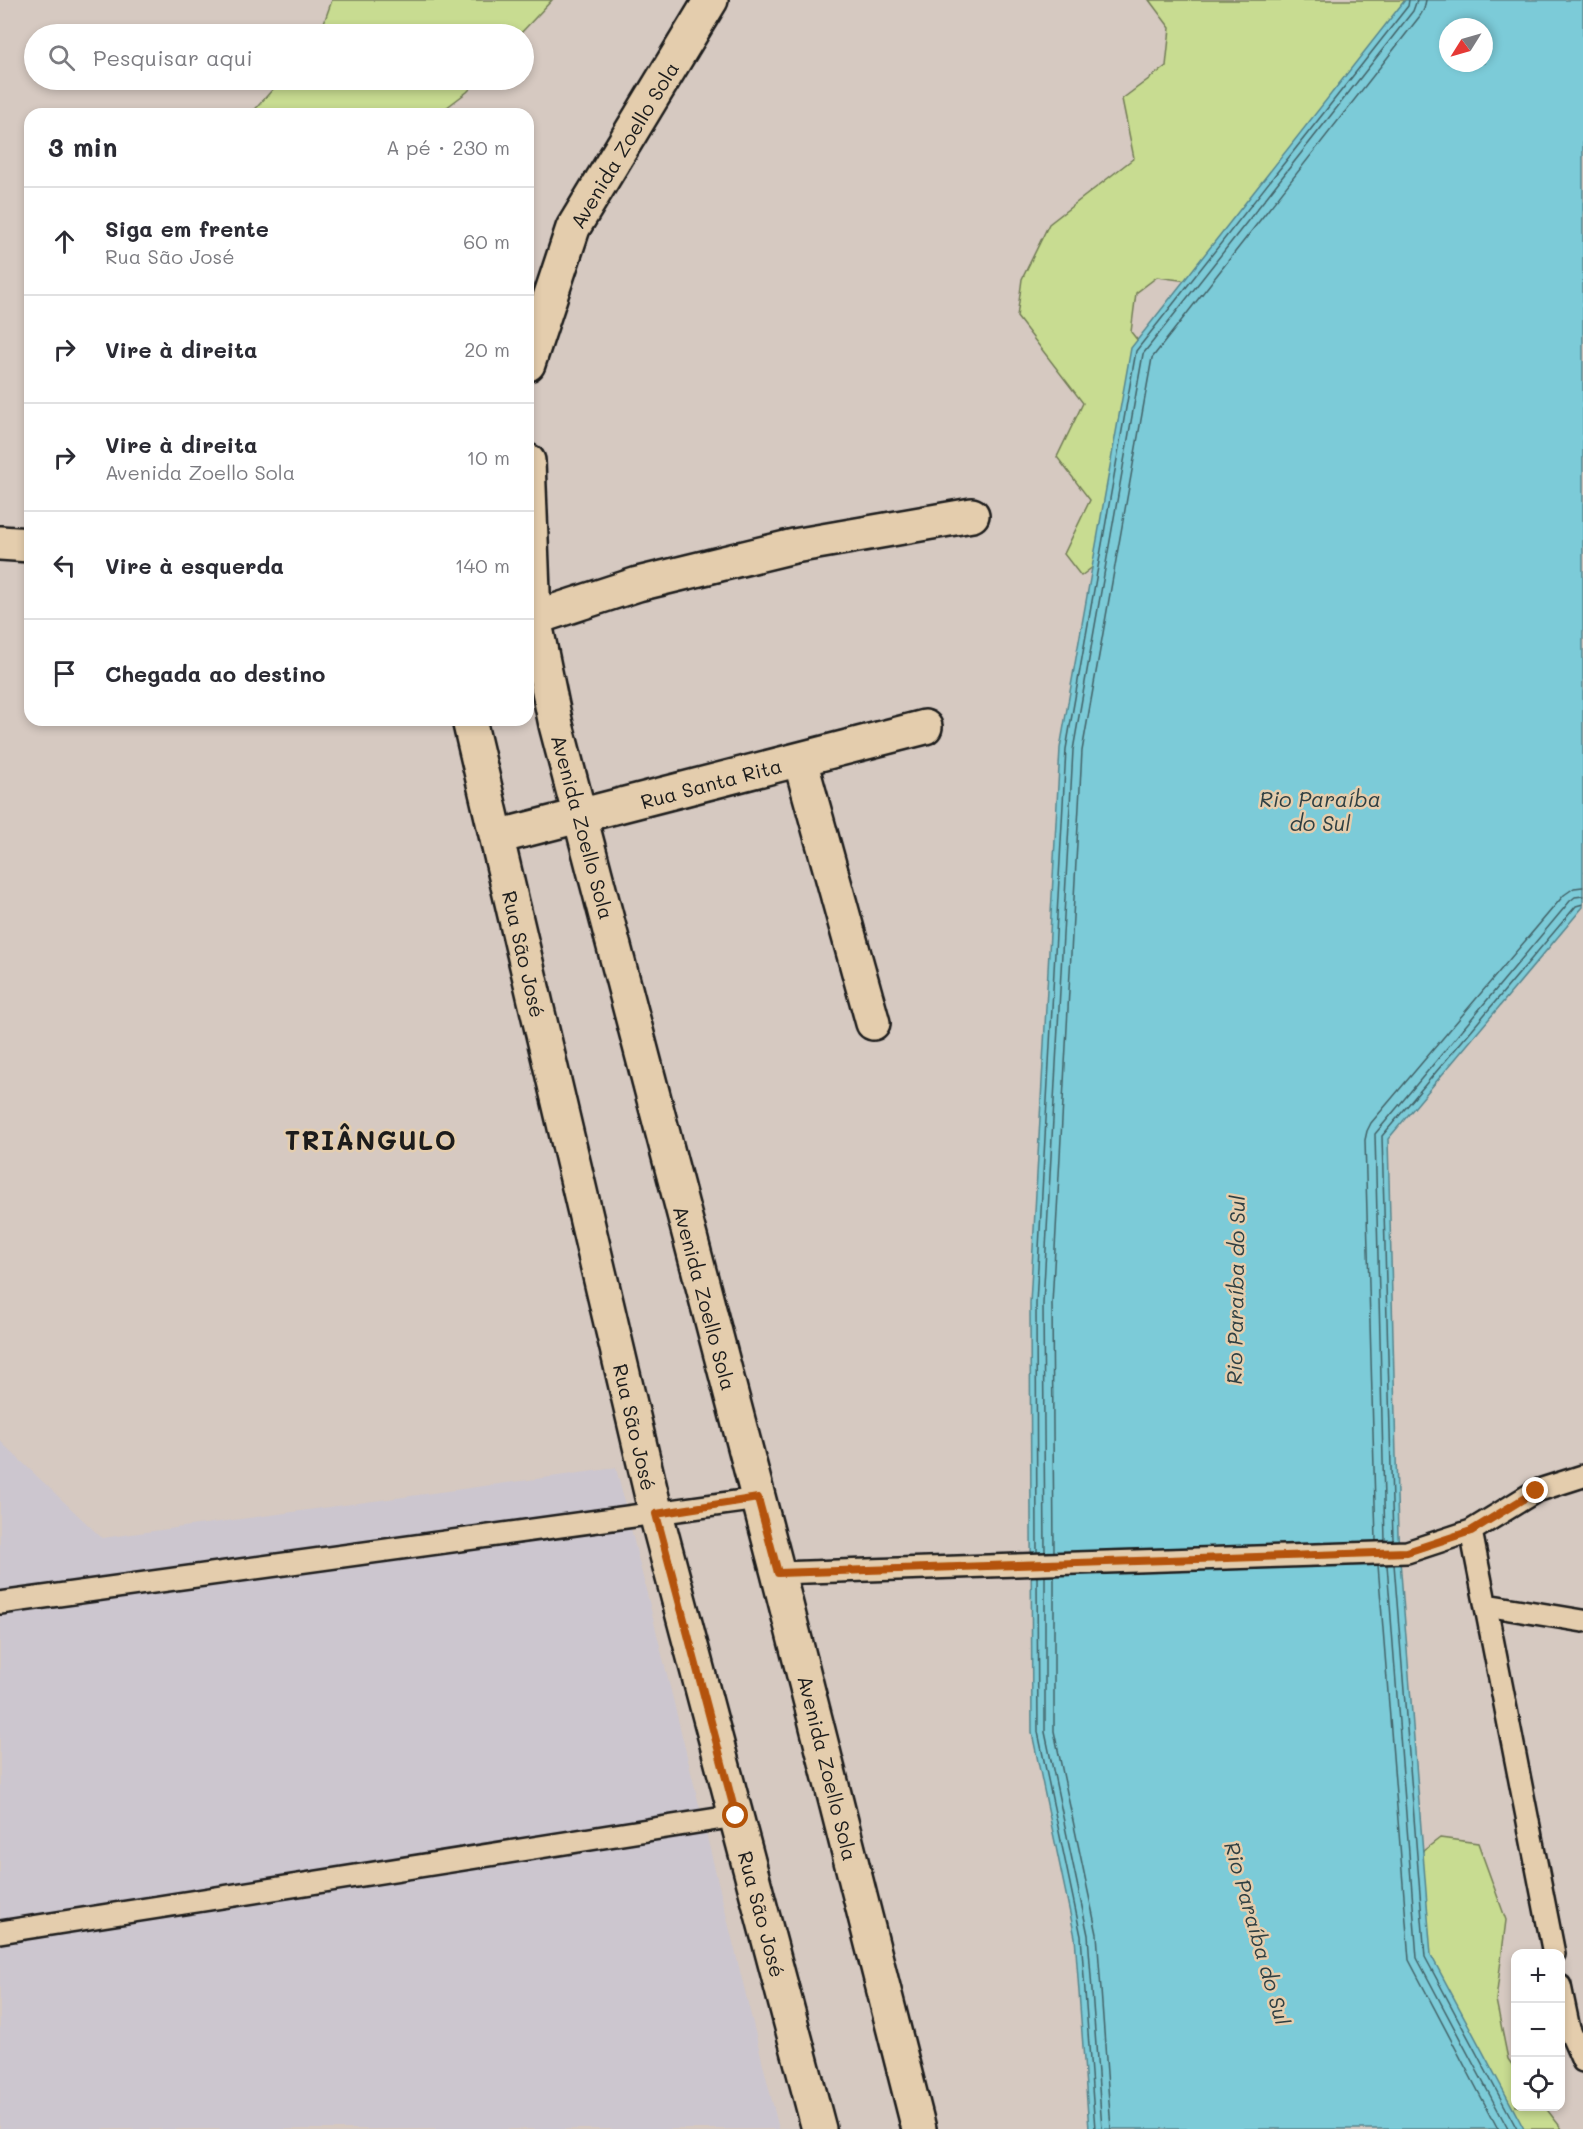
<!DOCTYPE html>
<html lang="pt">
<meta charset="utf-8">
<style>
:root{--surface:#fff;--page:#f7f7f7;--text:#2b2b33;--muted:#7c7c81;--line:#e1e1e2}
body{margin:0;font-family:Mali,sans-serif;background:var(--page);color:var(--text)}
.controls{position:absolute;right:18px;bottom:18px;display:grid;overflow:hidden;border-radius:12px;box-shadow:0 3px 9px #0003}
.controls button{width:54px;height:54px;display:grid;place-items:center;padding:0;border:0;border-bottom:2px solid var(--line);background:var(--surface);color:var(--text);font:30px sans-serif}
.compass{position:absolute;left:1439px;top:18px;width:54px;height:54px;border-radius:50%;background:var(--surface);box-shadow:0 3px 9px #0003;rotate:233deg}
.stop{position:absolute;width:18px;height:18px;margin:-14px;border:4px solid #b45309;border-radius:50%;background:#fff}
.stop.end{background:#b45309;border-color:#fff;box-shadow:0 2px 6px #0008}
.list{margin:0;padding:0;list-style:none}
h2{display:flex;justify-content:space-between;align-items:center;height:78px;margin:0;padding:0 24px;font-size:26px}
h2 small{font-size:20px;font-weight:400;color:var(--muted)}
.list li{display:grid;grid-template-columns:39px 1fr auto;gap:18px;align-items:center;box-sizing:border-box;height:108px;padding:0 24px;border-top:2px solid var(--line)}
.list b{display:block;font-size:22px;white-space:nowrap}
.list p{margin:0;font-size:20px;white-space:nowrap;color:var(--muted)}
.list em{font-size:20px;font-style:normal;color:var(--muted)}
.icon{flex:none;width:33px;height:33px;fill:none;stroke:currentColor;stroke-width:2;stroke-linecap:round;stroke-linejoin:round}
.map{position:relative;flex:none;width:1583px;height:2129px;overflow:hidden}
.search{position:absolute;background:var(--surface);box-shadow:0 3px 9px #0003;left:24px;top:24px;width:510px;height:66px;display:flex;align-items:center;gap:15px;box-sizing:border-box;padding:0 21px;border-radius:33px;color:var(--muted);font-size:22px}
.panel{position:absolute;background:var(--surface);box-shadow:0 3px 9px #0003;left:24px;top:108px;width:510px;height:618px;border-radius:18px}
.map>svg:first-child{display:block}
.built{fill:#ccc6cf}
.green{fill:#c8dc91;stroke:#727c56;stroke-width:1.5}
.water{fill:#7ccbd8;stroke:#56858d;stroke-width:1.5;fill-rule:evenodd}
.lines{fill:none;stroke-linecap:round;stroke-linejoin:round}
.shore{stroke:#426267;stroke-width:1.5}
.lane-casing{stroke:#1c1c1c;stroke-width:26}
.street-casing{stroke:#1c1c1c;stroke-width:38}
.secondary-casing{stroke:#1c1c1c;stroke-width:38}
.lane{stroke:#e4cdad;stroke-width:21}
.street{stroke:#e4cdad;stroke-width:33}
.secondary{stroke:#e4cdad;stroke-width:33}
.route{stroke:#b45309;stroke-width:8}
.labels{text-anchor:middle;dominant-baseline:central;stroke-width:5;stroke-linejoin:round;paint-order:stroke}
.street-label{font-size:20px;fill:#1c1c1c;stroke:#e4cdad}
.water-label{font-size:21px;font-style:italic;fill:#2f3f42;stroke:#e4cdad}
.district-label{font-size:26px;font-weight:bold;letter-spacing:1.5px;fill:#1c1c1c;stroke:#e4cdad}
</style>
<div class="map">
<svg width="1583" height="2129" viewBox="0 0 1583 2129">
<rect width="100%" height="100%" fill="#d6c9c1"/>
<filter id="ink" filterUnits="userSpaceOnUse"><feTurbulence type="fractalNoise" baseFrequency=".0167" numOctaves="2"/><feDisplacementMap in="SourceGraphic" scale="12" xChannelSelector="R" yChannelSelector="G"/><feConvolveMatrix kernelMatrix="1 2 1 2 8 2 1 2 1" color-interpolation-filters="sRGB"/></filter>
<g filter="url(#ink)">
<path class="built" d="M 0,1441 L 102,1538 L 616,1468 L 779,2129 L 0,2129 Z"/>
<path class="green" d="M 332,0 L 552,0 L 520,34 L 320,34 Z
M 1149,0 L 1479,0 L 1448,27 L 1448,63 L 1195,282 L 1157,277 L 1136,293 L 1131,332 L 1198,417 L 1124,543 L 1081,576 L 1064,554 L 1090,500 L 1057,457 L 1083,403 L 1017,317 L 1022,279 L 1049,224 L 1134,158 L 1122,99 L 1166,66 L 1170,28 Z
M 281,80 L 479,80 L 467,92 L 438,114 L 251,114 Z
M 1440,1838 L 1478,1843 L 1506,1920 L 1496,2000 L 1508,2059 L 1515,2069 L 1516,2106 L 1545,2107 L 1562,2129 L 1460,2129 L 1397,1871 Z"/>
<path class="water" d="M 1405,0 L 1583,0 L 1583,907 L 1388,1139 L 1398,1535 L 1431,1955 L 1524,2129 L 1089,2129 L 1075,1937 L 1032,1733 L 1030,1304 L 1060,748 L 1131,348 ZM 1448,27 L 1484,27 L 1484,63 L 1448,63 Z"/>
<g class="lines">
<path class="shore" d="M 1393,1540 L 1382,1136 L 1576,906 L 1583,904
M 1376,1541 L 1365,1140 L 1367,1131 L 1371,1123 L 1564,895 L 1574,888 L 1583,887
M 1385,1541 L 1375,1134 L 1570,901 L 1575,897 L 1583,896
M 1037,1552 L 1036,1304 L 1066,749 L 1136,351 L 1408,6 L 1409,0
M 1045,1552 L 1043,1304 L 1073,750 L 1143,354 L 1413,11 L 1417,0
M 1054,1552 L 1052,1304 L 1082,751 L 1152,358 L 1420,16 L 1424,9 L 1426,0
M 1394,1564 L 1425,1957 L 1517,2129
M 1378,1565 L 1409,1960 L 1498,2129
M 1387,1565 L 1417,1958 L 1508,2129
M 1037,1576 L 1038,1732 L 1081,1936 L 1095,2129
M 1045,1576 L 1045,1732 L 1088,1935 L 1102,2129
M 1054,1576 L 1054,1731 L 1097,1934 L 1111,2129"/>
<g class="lane-casing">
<path id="lane" d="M 1471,1531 L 1554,1954
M 778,1573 L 1407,1552 L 1471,1531 L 1536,1491 L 1583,1476
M 0,1603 L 758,1499
M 1486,1605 L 1583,1621
M 0,1932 L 736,1816
M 1560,1986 L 1569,2029 L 1583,2061"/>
</g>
<g class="street-casing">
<path id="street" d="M 0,543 L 30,545
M 534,618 L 638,584 L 794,546 L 972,515
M 469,720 L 656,1514 L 819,2129
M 800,760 L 873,1023
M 497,837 L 925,727"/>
</g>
<g class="secondary-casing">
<path id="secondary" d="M 528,364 L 573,228 L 711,0
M 528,461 L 534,618 L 556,725 L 778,1573 L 919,2129"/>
</g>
<use href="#lane" class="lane"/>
<use href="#street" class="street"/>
<use href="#secondary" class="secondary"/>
</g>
</g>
<g class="lines" filter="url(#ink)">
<path class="route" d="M 736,1816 L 656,1514 L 758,1498 L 778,1573 L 1407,1552 L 1471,1531 L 1536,1491"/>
</g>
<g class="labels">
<g class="street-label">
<text transform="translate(624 145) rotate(-59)">Avenida Zoello Sola</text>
<text transform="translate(711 783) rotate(-15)">Rua Santa Rita</text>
<text transform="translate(583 827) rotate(75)">Avenida Zoello Sola</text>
<text transform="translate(524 954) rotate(77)">Rua São José</text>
<text transform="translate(705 1298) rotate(75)">Avenida Zoello Sola</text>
<text transform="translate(635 1427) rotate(77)">Rua São José</text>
<text transform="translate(828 1768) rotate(76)">Avenida Zoello Sola</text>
<text transform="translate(762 1914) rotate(75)">Rua São José</text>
</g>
<g class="water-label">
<text x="1320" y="798">Rio Paraíba<tspan x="1320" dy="24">do Sul</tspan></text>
<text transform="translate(1235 1290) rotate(-89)">Rio Paraíba do Sul</text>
<text transform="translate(1258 1933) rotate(74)">Rio Paraíba do Sul</text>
</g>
<g class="district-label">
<text x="371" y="1140">TRIÂNGULO</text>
</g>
</g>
</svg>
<div class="controls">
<button>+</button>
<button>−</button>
<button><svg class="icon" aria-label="locate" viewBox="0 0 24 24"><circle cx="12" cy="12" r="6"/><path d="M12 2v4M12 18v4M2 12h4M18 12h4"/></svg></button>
</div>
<svg class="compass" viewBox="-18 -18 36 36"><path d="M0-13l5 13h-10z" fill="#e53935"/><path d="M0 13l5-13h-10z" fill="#7c7c81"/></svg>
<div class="stop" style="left:736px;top:1816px"></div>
<div class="stop end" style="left:1536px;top:1491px"></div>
<div class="search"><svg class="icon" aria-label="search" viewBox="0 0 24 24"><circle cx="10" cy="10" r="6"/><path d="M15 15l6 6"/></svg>Pesquisar aqui</div>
<section class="panel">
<h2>3 min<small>A pé · 230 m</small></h2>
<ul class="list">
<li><svg class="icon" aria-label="ahead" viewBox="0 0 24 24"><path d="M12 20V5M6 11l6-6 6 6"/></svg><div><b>Siga em frente</b><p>Rua São José</p></div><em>60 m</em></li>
<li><svg class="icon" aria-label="right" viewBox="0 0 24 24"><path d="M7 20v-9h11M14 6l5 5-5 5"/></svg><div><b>Vire à direita</b></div><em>20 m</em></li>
<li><svg class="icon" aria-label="right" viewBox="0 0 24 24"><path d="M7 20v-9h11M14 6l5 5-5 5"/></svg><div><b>Vire à direita</b><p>Avenida Zoello Sola</p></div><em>10 m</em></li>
<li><svg class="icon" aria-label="left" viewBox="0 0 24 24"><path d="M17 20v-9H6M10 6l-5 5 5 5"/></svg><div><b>Vire à esquerda</b></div><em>140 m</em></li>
<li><svg class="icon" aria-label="arrive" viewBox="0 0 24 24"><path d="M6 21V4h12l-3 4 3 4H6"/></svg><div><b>Chegada ao destino</b></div></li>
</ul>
</section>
</div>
